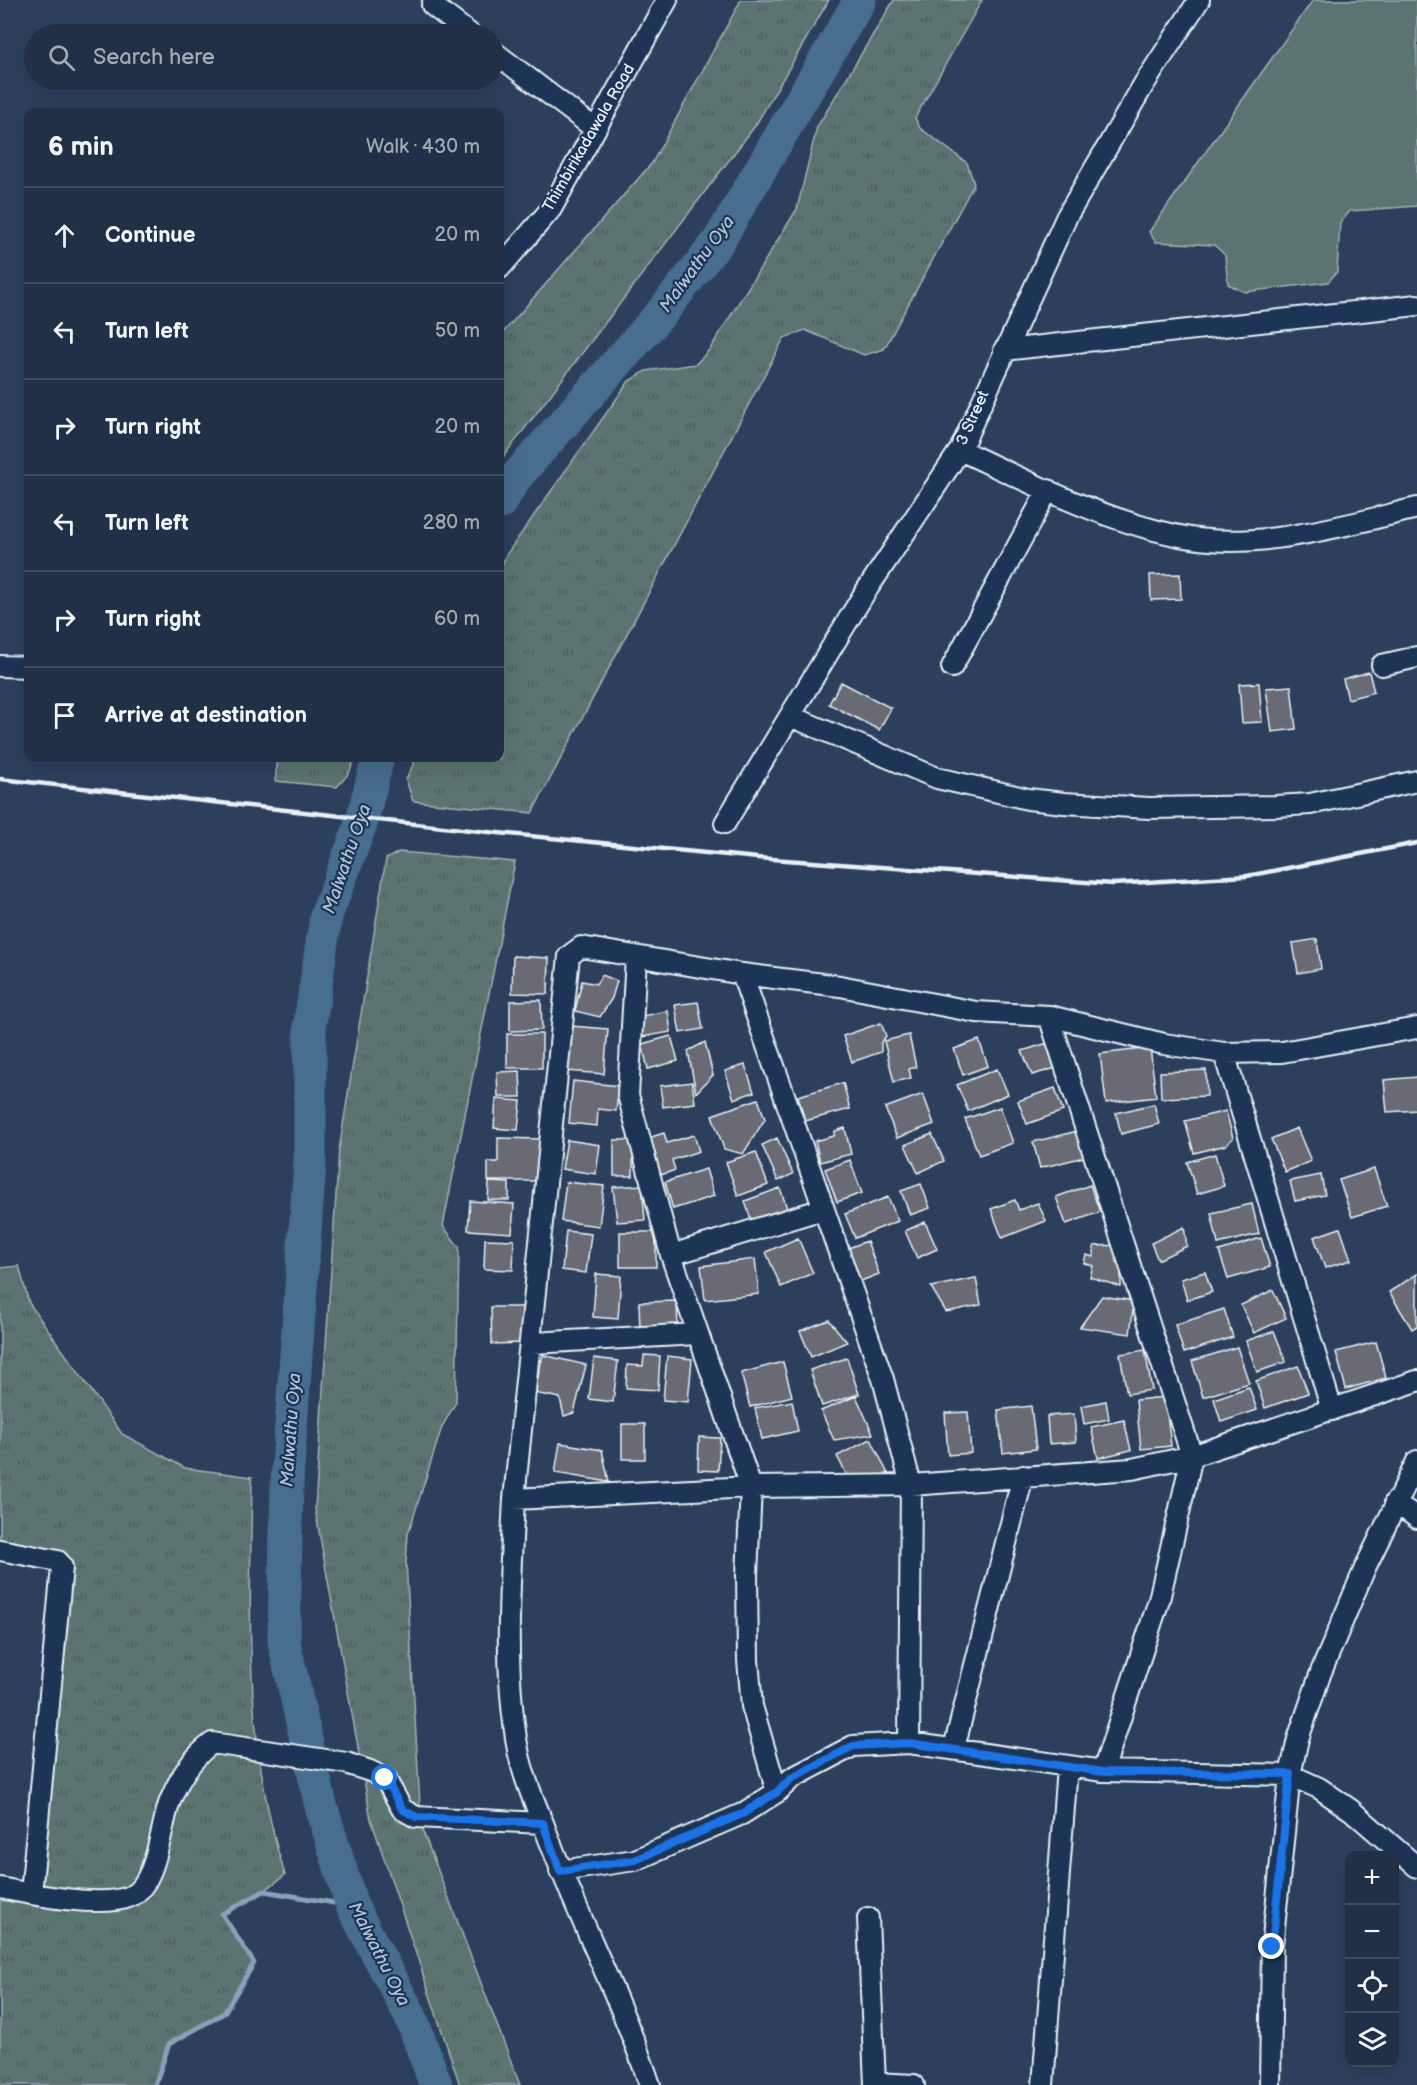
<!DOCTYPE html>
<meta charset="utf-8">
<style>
:root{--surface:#213046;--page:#2d3c51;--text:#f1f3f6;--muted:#a2a9b3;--line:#3e4b5f}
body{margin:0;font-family:"Balsamiq Sans",sans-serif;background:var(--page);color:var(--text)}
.controls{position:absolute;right:18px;bottom:18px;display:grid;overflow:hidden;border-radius:12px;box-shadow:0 6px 24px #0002}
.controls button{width:54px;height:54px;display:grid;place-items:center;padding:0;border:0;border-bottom:2px solid var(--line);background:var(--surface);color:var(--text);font:30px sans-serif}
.stop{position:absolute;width:18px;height:18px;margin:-14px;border:4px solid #1a73e8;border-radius:50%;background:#fff}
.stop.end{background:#1a73e8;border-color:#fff;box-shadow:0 2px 6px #0008}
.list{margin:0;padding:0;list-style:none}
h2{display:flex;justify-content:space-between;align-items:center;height:78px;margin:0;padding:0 24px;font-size:26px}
h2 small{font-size:20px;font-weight:400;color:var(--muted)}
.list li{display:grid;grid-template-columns:39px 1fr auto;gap:18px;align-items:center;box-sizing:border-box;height:96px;padding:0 24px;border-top:2px solid var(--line)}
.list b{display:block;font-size:22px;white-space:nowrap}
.list em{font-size:20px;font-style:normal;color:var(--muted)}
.icon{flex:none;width:33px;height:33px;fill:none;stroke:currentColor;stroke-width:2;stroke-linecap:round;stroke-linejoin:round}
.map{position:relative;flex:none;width:1417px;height:2085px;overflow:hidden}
.search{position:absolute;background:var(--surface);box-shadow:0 6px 24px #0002;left:24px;top:24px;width:480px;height:66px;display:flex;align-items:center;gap:15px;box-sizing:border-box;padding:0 21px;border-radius:33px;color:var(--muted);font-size:22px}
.panel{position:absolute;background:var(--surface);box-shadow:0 6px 24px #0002;left:24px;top:108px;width:480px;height:654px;border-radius:12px}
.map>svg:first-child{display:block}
.grass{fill:url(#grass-tufts);stroke:#a1b2b4;stroke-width:1.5}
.green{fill:#5a7471;stroke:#a1b2b4;stroke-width:1.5}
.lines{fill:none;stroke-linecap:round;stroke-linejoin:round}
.stream{stroke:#87a2b9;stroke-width:5}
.river{stroke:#476d8f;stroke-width:33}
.building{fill:#696b73;stroke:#e8f1f8;stroke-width:1.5}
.minor-casing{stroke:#e8f1f8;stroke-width:24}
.minor{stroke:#1d3557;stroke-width:20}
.rail{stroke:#e8f1f8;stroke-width:4.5}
.route{stroke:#1a73e8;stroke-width:8}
.labels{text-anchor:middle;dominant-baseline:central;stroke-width:4.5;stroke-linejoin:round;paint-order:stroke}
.street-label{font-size:16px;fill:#e8f1f8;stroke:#1d3557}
.water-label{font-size:18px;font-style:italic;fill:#b0c3d3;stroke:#1d3557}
</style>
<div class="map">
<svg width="1417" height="2085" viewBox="0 0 1417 2085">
<defs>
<pattern id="grass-tufts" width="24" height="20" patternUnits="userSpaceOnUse" patternTransform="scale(1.5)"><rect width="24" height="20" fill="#5a7471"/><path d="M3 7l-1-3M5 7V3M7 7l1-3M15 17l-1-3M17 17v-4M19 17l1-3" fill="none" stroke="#4f5c5c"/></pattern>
</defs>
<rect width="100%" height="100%" fill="#2c405d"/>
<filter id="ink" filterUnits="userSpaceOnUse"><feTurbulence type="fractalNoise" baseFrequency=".0167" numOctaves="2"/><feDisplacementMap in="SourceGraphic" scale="12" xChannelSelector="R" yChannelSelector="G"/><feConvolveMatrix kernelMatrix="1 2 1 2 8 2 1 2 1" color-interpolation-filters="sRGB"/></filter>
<g filter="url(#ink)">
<path class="grass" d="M 741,0 L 829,0 L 755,126 L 500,461 L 500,336 L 652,163 Z
M 894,0 L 982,0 L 915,118 L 920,128 L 967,163 L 974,184 L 884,349 L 864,355 L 805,330 L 784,338 L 532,813 L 413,801 L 406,780 L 416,758 L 500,758 L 500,570 L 506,555 L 629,381 L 646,371 L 696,364 L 710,349 L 797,209 L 817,127 Z
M 278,758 L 355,758 L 349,773 L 337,787 L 275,781 Z
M 399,852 L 515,862 L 443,1226 L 459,1247 L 456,1402 L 442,1427 L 408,1534 L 406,1562 L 420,1805 L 424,1834 L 520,2085 L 460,2085 L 371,1819 L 315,1509 L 339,1150 L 386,859 Z
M 19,1266 L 29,1303 L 122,1434 L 185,1468 L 252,1477 C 250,1614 243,1741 285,1875 L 264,1891 L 223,1914 L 254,1963 L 224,2013 L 169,2045 L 155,2085 L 0,2085 L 0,1888 L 30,1894 L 62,1567 L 0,1550 L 0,1268 Z"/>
<path class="green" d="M 1313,0 L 1417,0 L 1417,206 L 1350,211 L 1340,223 L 1337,272 L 1328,282 L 1244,292 L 1228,284 L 1225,255 L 1214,245 L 1156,242 L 1149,232 Z"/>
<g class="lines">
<path class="stream" d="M 155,2085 L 169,2044 L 224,2013 L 254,1963 L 222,1914 L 264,1891 L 352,1906"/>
<path class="river" d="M 500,503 L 516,477 L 663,311 L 718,242 L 860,0
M 378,758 L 361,824 L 326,916 L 310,1023 L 310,1162 L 287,1481 L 284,1642 L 321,1806 L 352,1906 L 410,2015 L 436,2085"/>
</g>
<path class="building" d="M 1180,574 L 1181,599 L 1151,600 L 1150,575 Z
M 1369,672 L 1374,692 L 1348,699 L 1343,679 Z
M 841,682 L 891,708 L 879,730 L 829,704 Z
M 1259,683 L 1262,722 L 1242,723 L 1239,684 Z
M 1291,686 L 1296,729 L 1272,732 L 1266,688 Z
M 1317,939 L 1321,969 L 1298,973 L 1293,943 Z
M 513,956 L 549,958 L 548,994 L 512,993 Z
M 602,975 L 617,981 L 612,998 L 600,1017 L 575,1011 L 582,981 L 596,984 Z
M 541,1000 L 542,1030 L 510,1031 L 510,1001 Z
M 698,1002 L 703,1029 L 680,1033 L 675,1005 Z
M 668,1011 L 671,1032 L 642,1037 L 638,1017 Z
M 881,1023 L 886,1036 L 881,1042 L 881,1052 L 852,1062 L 843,1036 Z
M 570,1026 L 608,1029 L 604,1074 L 566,1071 Z
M 507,1034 L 542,1034 L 542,1068 L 507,1068 Z
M 909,1035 L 916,1067 L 909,1069 L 911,1078 L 894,1082 L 884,1041 Z
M 671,1036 L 678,1061 L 648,1069 L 642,1044 Z
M 979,1040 L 988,1066 L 963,1075 L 954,1049 Z
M 705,1042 L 713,1075 L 696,1093 L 688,1051 Z
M 1048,1043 L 1056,1068 L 1032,1075 L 1022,1051 Z
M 1150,1048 L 1156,1097 L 1106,1103 L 1100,1054 Z
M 745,1065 L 754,1092 L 734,1099 L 725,1071 Z
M 997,1069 L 1008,1094 L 968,1111 L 957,1085 Z
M 1206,1070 L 1207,1096 L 1161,1098 L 1160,1072 Z
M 520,1071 L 521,1097 L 498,1097 L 497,1072 Z
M 1417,1077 L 1417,1110 L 1387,1112 L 1384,1080 Z
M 573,1081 L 619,1086 L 616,1111 L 598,1109 L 597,1126 L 569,1123 Z
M 692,1082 L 695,1103 L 663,1107 L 660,1086 Z
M 843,1083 L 850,1109 L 805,1121 L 798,1096 Z
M 1055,1088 L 1063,1111 L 1027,1124 L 1018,1101 Z
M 923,1094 L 934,1124 L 897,1138 L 885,1108 Z
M 496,1099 L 521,1101 L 518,1130 L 494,1128 Z
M 758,1099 L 765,1119 L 743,1154 L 724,1149 L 712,1115 Z
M 1154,1104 L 1159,1124 L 1121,1134 L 1116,1113 Z
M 1000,1107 L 1013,1143 L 979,1155 L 965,1119 Z
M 1226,1111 L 1233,1138 L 1226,1145 L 1194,1153 L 1185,1121 Z
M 845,1128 L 851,1154 L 820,1162 L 815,1141 L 834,1136 L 835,1131 Z
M 1297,1128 L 1311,1161 L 1285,1172 L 1271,1139 Z
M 1078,1131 L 1084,1157 L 1040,1168 L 1033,1142 Z
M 664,1133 L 667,1143 L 694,1135 L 699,1151 L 672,1160 L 675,1170 L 655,1177 L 642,1140 Z
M 932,1134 L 944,1161 L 918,1173 L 905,1145 Z
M 498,1138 L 540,1139 L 539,1181 L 488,1181 L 488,1162 L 498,1162 Z
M 777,1138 L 793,1174 L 778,1181 L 762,1145 Z
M 567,1140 L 600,1145 L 596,1174 L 562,1169 Z
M 614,1140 L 633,1140 L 633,1176 L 614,1176 Z
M 756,1152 L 768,1185 L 738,1196 L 726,1162 Z
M 1215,1154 L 1224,1186 L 1197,1194 L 1187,1162 Z
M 850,1160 L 862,1193 L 837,1202 L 825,1169 Z
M 706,1169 L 714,1196 L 673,1209 L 665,1182 Z
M 1374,1169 L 1387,1206 L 1352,1217 L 1339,1180 Z
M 1321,1175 L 1325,1195 L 1295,1201 L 1290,1181 Z
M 489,1182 L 509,1183 L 509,1200 L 488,1200 Z
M 566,1182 L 604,1186 L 599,1226 L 561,1221 Z
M 921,1184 L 930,1208 L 910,1215 L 901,1191 Z
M 642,1185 L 645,1220 L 617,1222 L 613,1187 Z
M 1090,1185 L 1100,1212 L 1066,1224 L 1056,1197 Z
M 780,1188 L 788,1211 L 752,1223 L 745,1201 Z
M 888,1197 L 898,1221 L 855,1238 L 845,1214 Z
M 1015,1200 L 1019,1210 L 1038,1203 L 1046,1221 L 1002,1238 L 991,1209 Z
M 470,1201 L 514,1204 L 512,1233 L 468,1230 Z
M 1252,1204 L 1259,1234 L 1218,1244 L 1211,1213 Z
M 925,1222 L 937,1249 L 917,1258 L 905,1231 Z
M 1184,1227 L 1187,1246 L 1158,1260 L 1151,1243 Z
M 1340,1228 L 1351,1260 L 1325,1268 L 1314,1237 Z
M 566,1231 L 591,1234 L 586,1273 L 562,1270 Z
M 620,1232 L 656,1232 L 656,1267 L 620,1267 Z
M 798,1238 L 813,1273 L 781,1287 L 766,1252 Z
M 1261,1238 L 1270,1267 L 1228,1279 L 1219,1251 Z
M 485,1239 L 514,1240 L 513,1270 L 484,1269 Z
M 867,1241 L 879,1274 L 856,1283 L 843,1250 Z
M 1121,1245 L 1121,1287 L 1090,1277 L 1093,1266 L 1084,1263 L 1086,1255 L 1094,1257 L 1094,1246 Z
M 755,1259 L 759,1294 L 705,1300 L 701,1266 Z
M 1205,1272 L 1212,1292 L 1187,1300 L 1181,1279 Z
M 596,1274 L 621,1276 L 618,1319 L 593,1317 Z
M 1417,1274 L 1417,1326 L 1412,1329 L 1389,1292 Z
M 976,1278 L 981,1305 L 946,1312 L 931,1287 Z
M 1273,1290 L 1286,1318 L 1254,1333 L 1241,1305 Z
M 1102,1296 L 1134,1301 L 1130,1334 L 1080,1327 Z
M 677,1301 L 678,1331 L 640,1332 L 639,1302 Z
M 491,1307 L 523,1307 L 524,1343 L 492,1344 Z
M 1224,1309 L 1233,1337 L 1184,1353 L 1175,1325 Z
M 829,1320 L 847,1342 L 811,1357 L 800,1331 Z
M 1274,1331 L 1286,1362 L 1257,1372 L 1246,1341 Z
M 1376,1342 L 1386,1378 L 1346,1389 L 1336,1352 Z
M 1237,1347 L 1249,1383 L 1203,1397 L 1192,1361 Z
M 1145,1350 L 1152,1390 L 1127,1394 L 1120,1354 Z
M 543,1355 L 586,1365 L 574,1413 L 564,1416 L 560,1398 L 534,1393 Z
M 644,1355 L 660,1356 L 658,1390 L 626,1388 L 627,1365 L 643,1366 Z
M 667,1356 L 692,1359 L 688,1402 L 663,1400 Z
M 594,1358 L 618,1361 L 613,1402 L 589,1399 Z
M 847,1358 L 859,1394 L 822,1406 L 810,1370 Z
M 783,1362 L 792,1396 L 750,1407 L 741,1373 Z
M 1298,1366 L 1308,1393 L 1265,1408 L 1256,1381 Z
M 1249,1387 L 1257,1410 L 1221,1422 L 1214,1399 Z
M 856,1396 L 873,1434 L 834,1440 L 821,1411 Z
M 1165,1397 L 1171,1446 L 1141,1449 L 1136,1400 Z
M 792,1401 L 798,1431 L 762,1439 L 755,1408 Z
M 1106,1401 L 1109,1419 L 1084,1424 L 1081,1406 Z
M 1031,1406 L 1036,1449 L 1003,1453 L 998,1410 Z
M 968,1412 L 971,1453 L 948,1455 L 945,1413 Z
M 1074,1414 L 1076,1442 L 1049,1444 L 1047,1416 Z
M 1124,1420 L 1131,1450 L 1098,1458 L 1091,1427 Z
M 622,1424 L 645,1424 L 645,1459 L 622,1459 Z
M 699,1437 L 720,1438 L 718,1471 L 698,1470 Z
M 871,1439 L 890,1478 L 849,1479 L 837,1456 Z
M 560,1443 L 602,1450 L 609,1482 L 555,1473 Z"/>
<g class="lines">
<g class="minor-casing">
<path id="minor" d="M 432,5 L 470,34
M 494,52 L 594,128
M 500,268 L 551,209 L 667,0
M 1004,350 L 1417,305
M 960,450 C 1029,482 1100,519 1175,535 C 1252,553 1342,526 1417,508
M 1382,665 L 1417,657
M 0,666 L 28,667
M 952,667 L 1048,490
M 790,716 L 937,778 L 1028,799 L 1064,803 L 1149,808 L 1276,806 L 1310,804 L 1417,781
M 725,823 L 864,594 L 960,450 L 1067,216 L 1144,84 L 1199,0
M 636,958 L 628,1095 L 671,1255 L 751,1487 L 747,1575 L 748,1660 L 752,1706 L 777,1792
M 742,974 L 840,986 L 976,1012 L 1049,1016 L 1164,1044 L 1224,1053 L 1282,1052 L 1417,1028
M 1049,1016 L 1192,1456 L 1159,1600 L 1103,1771
M 1224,1053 L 1332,1410
M 671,1255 L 823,1209
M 532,1343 L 698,1334
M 514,1499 L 569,956 L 581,947 L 742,974 L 883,1379 L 911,1485 L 909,1743
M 1395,1502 L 1417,1518
M 0,1550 L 58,1561 L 62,1567 L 31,1894
M 954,1748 L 1023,1476
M 543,1823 C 533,1799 523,1775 518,1750 C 503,1667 510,1583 514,1499 L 751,1487 L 911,1485 L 1132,1469 L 1192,1456 L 1417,1381
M 560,1871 L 635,1860 L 742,1814 L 777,1792 L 792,1778 L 853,1746 L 909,1743 L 1103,1771 L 1290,1775 L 1319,1788 L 1351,1810 L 1417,1867
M 0,1888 C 30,1894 104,1909 131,1896 C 157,1883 160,1828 170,1801 C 179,1778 192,1758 212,1743 L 346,1763 L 370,1771 L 385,1778 L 402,1809 L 416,1817 L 543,1823 C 575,1912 620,1996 650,2085
M 868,1918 L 875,2085
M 876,2083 L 914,2085
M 1043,2085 L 1067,1767
M 1270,2085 L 1272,1947 L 1290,1775 L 1298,1739 L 1321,1672 L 1365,1568 L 1417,1461"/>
</g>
<use href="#minor" class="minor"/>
<path class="rail" d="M 0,779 L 498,833 L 758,858 L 1113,884 L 1247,876 L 1417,843"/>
</g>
</g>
<g class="lines" filter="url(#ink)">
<path class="route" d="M 385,1778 L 402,1809 L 416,1817 L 543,1823 L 560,1871 L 635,1860 L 742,1814 L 777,1792 L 792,1778 L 853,1746 L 909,1743 L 1103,1772 L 1290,1774 L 1272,1947"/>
</g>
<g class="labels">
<g class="street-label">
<text transform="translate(589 138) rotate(-60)">Thimbirikadawala Road</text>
<text transform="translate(973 418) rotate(-66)">3 Street</text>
</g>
<g class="water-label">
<text transform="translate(697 264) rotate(-54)">Malwathu Oya</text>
<text transform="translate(347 859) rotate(-71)">Malwathu Oya</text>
<text transform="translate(291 1430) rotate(-86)">Malwathu Oya</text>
<text transform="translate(379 1954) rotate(63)">Malwathu Oya</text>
</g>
</g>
</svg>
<div class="controls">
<button>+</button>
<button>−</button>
<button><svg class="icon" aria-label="locate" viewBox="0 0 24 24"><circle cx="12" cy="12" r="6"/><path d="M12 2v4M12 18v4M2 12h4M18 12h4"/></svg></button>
<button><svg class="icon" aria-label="layers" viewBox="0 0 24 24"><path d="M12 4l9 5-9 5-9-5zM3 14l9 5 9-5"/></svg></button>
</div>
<div class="stop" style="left:385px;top:1778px"></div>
<div class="stop end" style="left:1272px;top:1947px"></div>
<div class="search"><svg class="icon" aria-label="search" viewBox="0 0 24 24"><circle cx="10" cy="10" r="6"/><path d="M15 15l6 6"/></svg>Search here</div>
<section class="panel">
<h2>6 min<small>Walk · 430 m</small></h2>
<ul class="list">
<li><svg class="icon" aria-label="ahead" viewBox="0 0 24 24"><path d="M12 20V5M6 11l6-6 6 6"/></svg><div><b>Continue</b></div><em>20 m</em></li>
<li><svg class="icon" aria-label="left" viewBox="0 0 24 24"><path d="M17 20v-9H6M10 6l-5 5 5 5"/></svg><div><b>Turn left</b></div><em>50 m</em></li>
<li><svg class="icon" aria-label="right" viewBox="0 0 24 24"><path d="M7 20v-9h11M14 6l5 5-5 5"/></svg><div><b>Turn right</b></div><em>20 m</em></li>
<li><svg class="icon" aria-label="left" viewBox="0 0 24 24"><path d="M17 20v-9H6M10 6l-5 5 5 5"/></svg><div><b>Turn left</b></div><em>280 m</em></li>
<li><svg class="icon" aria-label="right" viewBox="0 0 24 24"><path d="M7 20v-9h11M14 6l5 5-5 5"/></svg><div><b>Turn right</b></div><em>60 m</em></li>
<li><svg class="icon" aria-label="arrive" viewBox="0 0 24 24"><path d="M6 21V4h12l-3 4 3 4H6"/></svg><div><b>Arrive at destination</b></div></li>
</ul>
</section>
</div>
